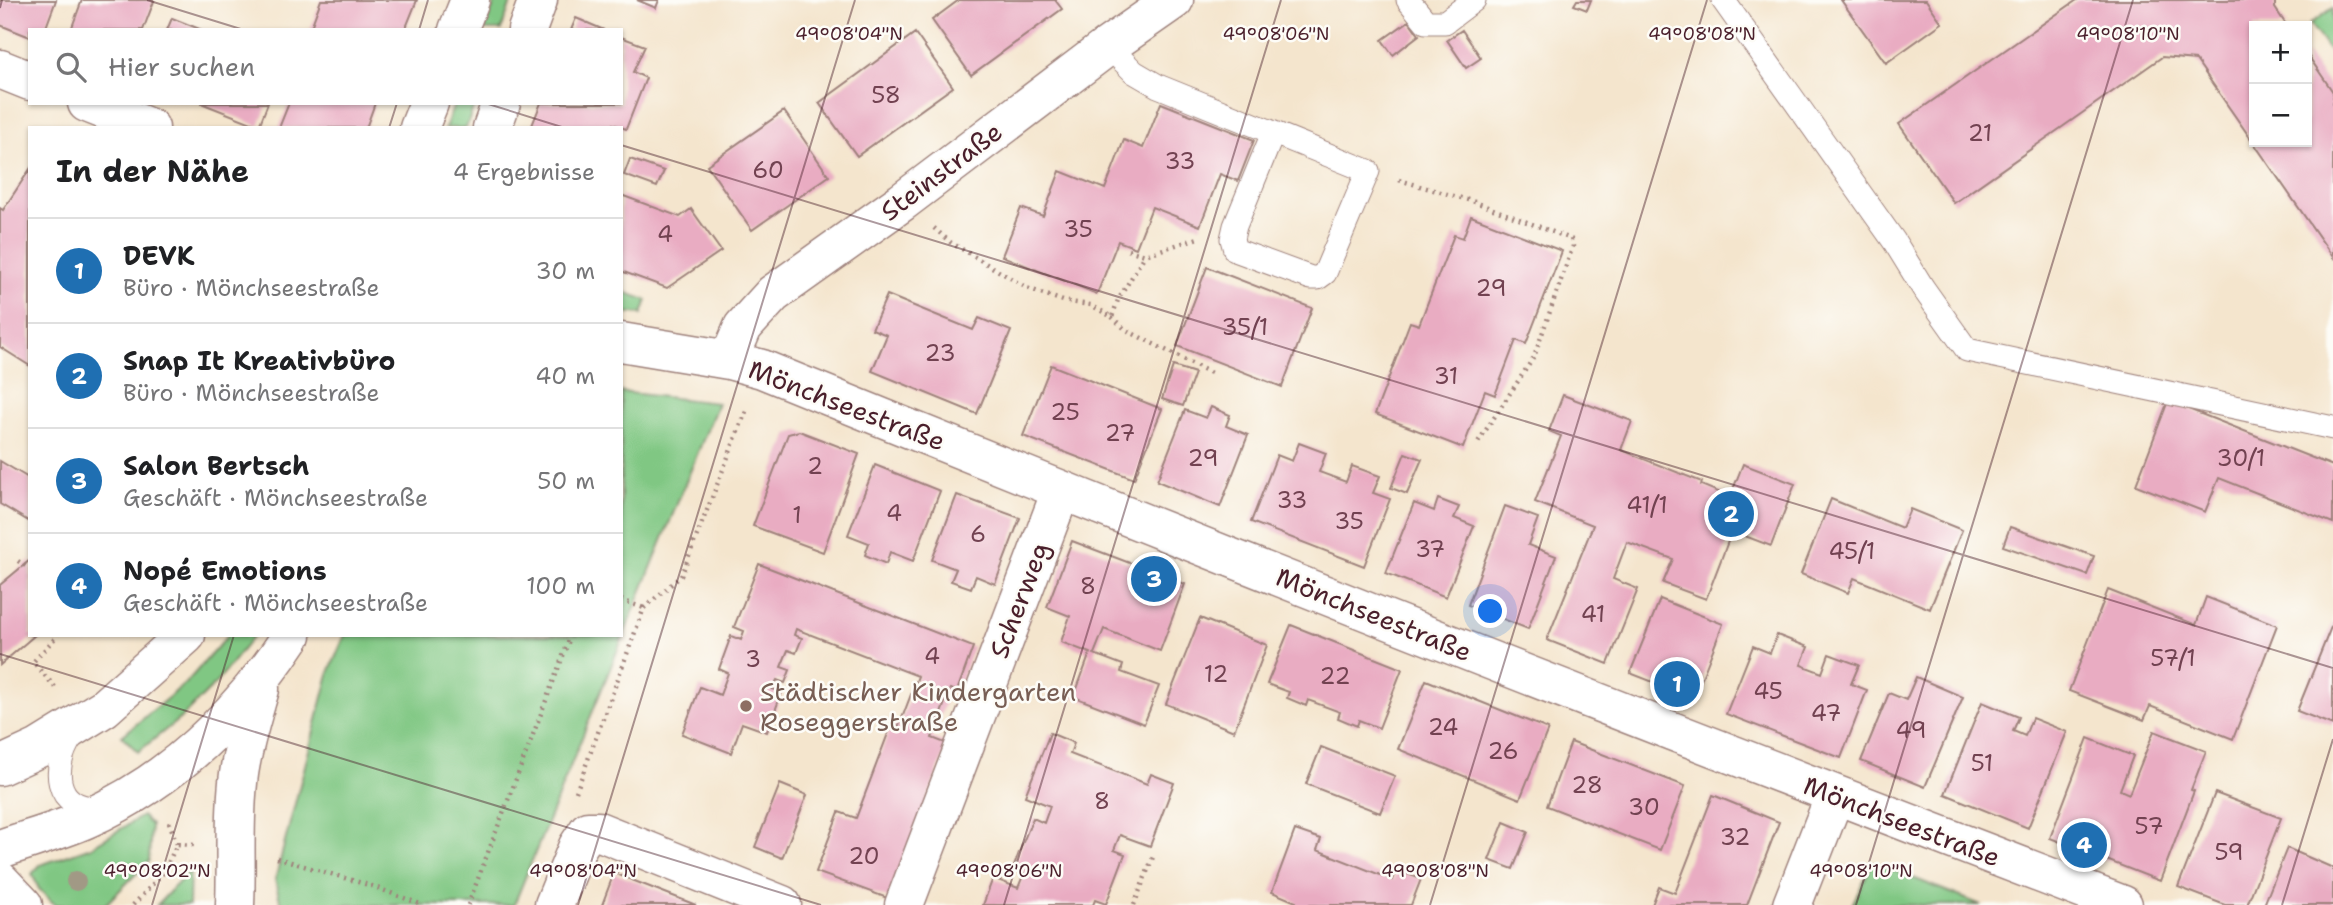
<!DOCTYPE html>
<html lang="de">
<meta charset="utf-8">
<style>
:root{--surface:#fff;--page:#f2f2f2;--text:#202124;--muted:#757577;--line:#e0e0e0;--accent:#1f6fb2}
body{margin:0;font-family:"Shantell Sans",sans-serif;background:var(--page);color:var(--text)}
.controls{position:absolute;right:21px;top:21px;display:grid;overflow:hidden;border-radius:0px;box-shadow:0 2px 5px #0004}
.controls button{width:63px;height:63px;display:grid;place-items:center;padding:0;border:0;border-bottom:2px solid var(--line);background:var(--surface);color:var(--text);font:35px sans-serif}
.you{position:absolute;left:1491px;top:612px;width:24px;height:24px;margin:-18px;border:5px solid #fff;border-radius:50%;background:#1a73e8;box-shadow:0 0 0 10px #1a73e833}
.badge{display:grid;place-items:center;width:46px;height:46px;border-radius:50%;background:var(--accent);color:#fff;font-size:23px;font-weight:700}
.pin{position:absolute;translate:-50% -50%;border:4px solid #fff;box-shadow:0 2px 7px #0006}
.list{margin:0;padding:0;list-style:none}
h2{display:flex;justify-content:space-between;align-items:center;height:91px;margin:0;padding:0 28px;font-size:30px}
h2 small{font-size:23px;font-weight:400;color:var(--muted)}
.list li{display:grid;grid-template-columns:46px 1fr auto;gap:21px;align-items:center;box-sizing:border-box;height:105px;padding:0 28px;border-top:2px solid var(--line)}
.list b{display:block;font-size:26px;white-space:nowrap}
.list p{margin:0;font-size:23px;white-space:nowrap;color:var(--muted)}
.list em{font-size:23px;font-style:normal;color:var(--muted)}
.icon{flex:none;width:38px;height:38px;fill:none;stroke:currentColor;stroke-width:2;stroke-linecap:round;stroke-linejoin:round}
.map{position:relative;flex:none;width:2333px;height:905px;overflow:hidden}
.search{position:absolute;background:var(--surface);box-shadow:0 2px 5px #0004;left:28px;top:28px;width:595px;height:77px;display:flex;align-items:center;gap:18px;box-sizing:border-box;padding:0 24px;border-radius:0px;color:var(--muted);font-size:26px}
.panel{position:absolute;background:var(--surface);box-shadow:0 2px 5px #0004;left:28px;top:126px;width:595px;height:511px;border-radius:0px}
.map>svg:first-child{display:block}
.green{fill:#80c783;stroke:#657357;stroke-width:2}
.building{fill:#e9acc2}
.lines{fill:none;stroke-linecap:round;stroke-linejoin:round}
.lane-casing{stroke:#9f827c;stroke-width:25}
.street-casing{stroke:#9f827c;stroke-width:41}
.primary-casing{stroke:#9f827c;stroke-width:41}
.path{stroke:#9f827c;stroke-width:4.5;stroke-dasharray:2 5;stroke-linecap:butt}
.lane{stroke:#fff;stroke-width:23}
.street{stroke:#fff;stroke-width:38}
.primary{stroke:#fff;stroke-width:38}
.tree{fill:#a19985}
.ticks{fill:none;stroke:#4a1f2b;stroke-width:2;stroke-opacity:0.45}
.education-dot{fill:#8d6e63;stroke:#fdfcf7;stroke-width:2.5}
.labels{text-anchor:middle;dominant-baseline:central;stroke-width:5;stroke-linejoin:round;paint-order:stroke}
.number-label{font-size:23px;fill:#724251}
.street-label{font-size:26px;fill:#4a1f2b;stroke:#fdfcf7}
.education-label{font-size:26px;fill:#785e54;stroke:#fdfcf7;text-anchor:start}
.ticks-label{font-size:18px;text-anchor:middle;fill:#4a1f2b;stroke:#fdfcf7;stroke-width:5;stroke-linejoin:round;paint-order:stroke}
</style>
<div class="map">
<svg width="2333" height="905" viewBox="0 0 2333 905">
<rect width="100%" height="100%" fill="#fdfcf7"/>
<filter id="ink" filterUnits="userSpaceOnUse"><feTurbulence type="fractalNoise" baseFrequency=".0143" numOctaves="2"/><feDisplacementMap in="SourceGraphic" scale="14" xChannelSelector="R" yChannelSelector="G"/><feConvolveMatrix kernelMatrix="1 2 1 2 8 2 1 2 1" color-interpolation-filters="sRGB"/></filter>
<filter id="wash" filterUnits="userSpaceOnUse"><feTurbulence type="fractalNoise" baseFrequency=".00686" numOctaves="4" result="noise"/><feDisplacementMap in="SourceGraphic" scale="28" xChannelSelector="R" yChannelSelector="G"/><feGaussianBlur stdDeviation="1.57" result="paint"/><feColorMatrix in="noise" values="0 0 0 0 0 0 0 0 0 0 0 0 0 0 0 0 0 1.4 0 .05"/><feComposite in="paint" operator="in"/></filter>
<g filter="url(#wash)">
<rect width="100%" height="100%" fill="#f4e5cd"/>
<path class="green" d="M 496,0 L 512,0 L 501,30 L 484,30 Z
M 2333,8 L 2333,56 L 2310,24 Z
M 455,103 L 475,103 L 466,128 L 445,128 Z
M 621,291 L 647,300 L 642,314 L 621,312 Z
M 621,392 L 718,403 L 514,905 L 281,905 L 275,880 L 330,670 L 345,635 L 621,635 Z
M 228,635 L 254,635 L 215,684 L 183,716 L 138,752 L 122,736 L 187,682 Z
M 142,816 L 151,825 L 149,861 L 105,905 L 55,905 L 39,889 L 32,874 L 40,865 L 91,847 Z
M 1873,862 L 1981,905 L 1852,905 Z
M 190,870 L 189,905 L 157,905 Z"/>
<g id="blocks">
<path class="building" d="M 0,0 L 56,0 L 45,30 L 30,30 L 30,37 L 0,25 Z
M 82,0 L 151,0 L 154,1 L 143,30 L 71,30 Z
M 321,0 L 417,0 L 405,30 L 310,30 Z
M 637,0 L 659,0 L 656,8 Z
M 959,0 L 1055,0 L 1062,9 L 971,75 L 932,20 Z
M 1577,0 L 1591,0 L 1587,10 L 1574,5 Z
M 1841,0 L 1926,0 L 1942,23 L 1886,63 Z
M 2077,0 L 2275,0 L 2275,8 L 2287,26 L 2254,26 L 2254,142 L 2307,142 L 2307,54 L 2333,92 L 2333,257 L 2196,60 L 2162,57 L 1954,203 L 1899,124 Z
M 172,18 L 202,30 L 167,30 Z
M 576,18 L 604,30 L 571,30 Z
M 1409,21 L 1419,35 L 1393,55 L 1382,40 Z
M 1462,30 L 1481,58 L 1466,68 L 1447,40 Z
M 915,33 L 953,87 L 857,156 L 819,103 Z
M 621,37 L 645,46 L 633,72 L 646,78 L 626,129 L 613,124 L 612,128 L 531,128 L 541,103 L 621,103 Z
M 201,103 L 268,103 L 259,126 Z
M 289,103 L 375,103 L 366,128 L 279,128 Z
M 1161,103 L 1254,140 L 1238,181 L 1220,174 L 1200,226 L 1152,207 L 1136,248 L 1118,241 L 1097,294 L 1002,256 L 1021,208 L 1043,216 L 1060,171 L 1105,189 L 1124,140 L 1143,148 Z
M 784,111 L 829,176 L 752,230 L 707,165 Z
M 630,159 L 664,171 L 657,187 L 624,175 Z
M 30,169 L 30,366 L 0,347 L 0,208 L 3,210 Z
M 621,195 L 680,217 L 691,209 L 721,251 L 667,288 L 621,271 Z
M 1471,216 L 1562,251 L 1526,344 L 1516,340 L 1495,395 L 1485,391 L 1463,448 L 1375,414 L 1410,322 L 1419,325 L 1454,235 L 1463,238 Z
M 1207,267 L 1312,308 L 1282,387 L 1177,346 Z
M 887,295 L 973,330 L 979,318 L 1011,331 L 977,414 L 872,371 L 887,335 L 872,329 Z
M 1051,365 L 1162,409 L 1134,479 L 1023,436 Z
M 1173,366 L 1195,373 L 1183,406 L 1162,399 Z
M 1563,395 L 1632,421 L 1621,450 L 1702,482 L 1701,485 L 1730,497 L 1743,464 L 1795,484 L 1771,546 L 1732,531 L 1706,599 L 1663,583 L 1673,559 L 1627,542 L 1613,579 L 1638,589 L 1608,664 L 1547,640 L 1593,525 L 1535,502 L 1561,436 L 1549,431 Z
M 2168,401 L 2333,466 L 2333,523 L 2219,478 L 2205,512 L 2136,485 Z
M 1211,407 L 1230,415 L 1226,426 L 1248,435 L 1220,507 L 1157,481 L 1185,410 L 1206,418 Z
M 799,431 L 859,454 L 823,552 L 753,526 L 788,434 Z
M 1299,443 L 1326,453 L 1319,472 L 1346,482 L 1352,466 L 1380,476 L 1373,493 L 1390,499 L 1364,566 L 1251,522 L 1277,455 L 1292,461 Z
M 1405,453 L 1422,459 L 1407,494 L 1391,488 Z
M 0,461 L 30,479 L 30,522 L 0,504 Z
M 875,465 L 940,491 L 913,561 L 890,552 L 886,564 L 865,555 L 869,543 L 848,535 Z
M 957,495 L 1020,518 L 995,584 L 976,576 L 971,588 L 951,581 L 956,569 L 932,560 Z
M 1438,499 L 1459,507 L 1454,518 L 1474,526 L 1446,597 L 1386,573 L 1414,503 L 1434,511 Z
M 1831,499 L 1902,528 L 1910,509 L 1962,530 L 1930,609 L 1854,578 L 1848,593 L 1801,574 Z
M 1505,506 L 1538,518 L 1528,545 L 1556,556 L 1528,629 L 1468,605 Z
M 2010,527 L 2094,556 L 2087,575 L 2003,546 Z
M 1072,541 L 1185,584 L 1160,651 L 1104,629 L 1094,654 L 1123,665 L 1121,672 L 1159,686 L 1144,724 L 1074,697 L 1090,653 L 1061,642 L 1070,616 L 1047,607 Z
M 30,560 L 30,635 L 35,635 L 0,665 L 0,585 Z
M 759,564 L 973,647 L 957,691 L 950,689 L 932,738 L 948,744 L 890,899 L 816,872 L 839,812 L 856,818 L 892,723 L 899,726 L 918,676 L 796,629 L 794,635 L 802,638 L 796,653 L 788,650 L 781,667 L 790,670 L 785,683 L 777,680 L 772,689 L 782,692 L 767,732 L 742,723 L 731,753 L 682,734 L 700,687 L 720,695 L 728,673 L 719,669 L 731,636 L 741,640 L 744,631 L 734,627 Z
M 2108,590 L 2196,625 L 2206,597 L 2277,625 L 2233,739 L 2150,706 L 2144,720 L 2069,691 Z
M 1660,599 L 1723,624 L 1694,698 L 1630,673 Z
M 1200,618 L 1267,645 L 1234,731 L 1166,704 Z
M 2333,622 L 2333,725 L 2297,711 Z
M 1291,625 L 1402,669 L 1379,728 L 1359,720 L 1357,726 L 1338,718 L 1340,712 L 1308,700 L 1306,706 L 1287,698 L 1289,692 L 1267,684 Z
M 1777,635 L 1808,647 L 1801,665 L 1822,673 L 1829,654 L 1859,665 L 1851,684 L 1867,690 L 1841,758 L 1726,714 L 1753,646 L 1770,653 Z
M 1916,677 L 1963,697 L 1925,787 L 1861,761 L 1889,693 L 1906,700 Z
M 1426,680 L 1548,729 L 1520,799 L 1398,749 Z
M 1982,702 L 2019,717 L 2013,731 L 2025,736 L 2032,718 L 2067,732 L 2028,828 L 1945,794 Z
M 2154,731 L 2206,751 L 2191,790 L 2194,791 L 2160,881 L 2050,838 L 2088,738 L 2133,756 L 2120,790 L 2129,794 Z
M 1050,733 L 1074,743 L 1070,754 L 1147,784 L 1151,774 L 1174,783 L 1150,846 L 1120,835 L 1114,850 L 1125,854 L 1106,904 L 1095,900 L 1093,905 L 983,905 L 993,878 L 1018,888 L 1024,873 L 1013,869 L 1023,842 L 1033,818 L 1044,823 L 1050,806 L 1025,796 Z
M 1571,742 L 1685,786 L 1660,850 L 1547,806 Z
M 1321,747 L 1395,776 L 1380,813 L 1306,784 Z
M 780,784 L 807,795 L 782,858 L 755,847 Z
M 2215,793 L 2281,818 L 2247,905 L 2225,905 L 2178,887 Z
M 1713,795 L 1779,822 L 1747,905 L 1652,905 L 1659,887 L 1675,893 Z
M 1504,822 L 1528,832 L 1513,869 L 1489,860 Z
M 1295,830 L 1321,839 L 1317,850 L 1393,880 L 1397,870 L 1421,879 L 1411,905 L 1295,905 L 1296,902 L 1272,892 Z
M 2287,848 L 2333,868 L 2333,905 L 2264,905 Z
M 614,873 L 696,905 L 602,905 Z"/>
</g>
</g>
<g filter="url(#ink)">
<use href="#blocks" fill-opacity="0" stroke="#9f827c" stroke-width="2"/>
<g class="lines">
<g class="lane-casing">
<path id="lane" d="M 1408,0 L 1426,22 L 1445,22 L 1474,0
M 1723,0 L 1894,241 L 1923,288 L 1967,350 L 2333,428
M 1108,46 L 1134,72 L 1158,86 L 1368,171 L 1325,273 L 1318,278 L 1311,278 L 1235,250 L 1232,239 L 1235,226 L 1273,133
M 76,731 C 50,762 51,814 104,807"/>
</g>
<g class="street-casing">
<path id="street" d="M 0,69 L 30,81
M 87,103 L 150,128
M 621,342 L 729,360 L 762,369 C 1214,553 1667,731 2123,905
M 729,360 L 743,327 L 773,294 L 902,202 L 1108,46 L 1174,0
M 554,905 L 578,846 L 588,831 L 598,831 L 782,905
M 904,905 L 1061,491
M 1792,905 L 1835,795"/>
</g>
<g class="primary-casing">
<path id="primary" d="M 458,30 L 470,0
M 527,30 L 538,0
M 419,128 L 429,103
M 492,128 L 501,103
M 0,766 L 39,748 L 104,708 L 186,635
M 0,849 C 29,839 59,831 86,819 C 174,780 240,714 292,635
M 0,881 L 23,905
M 235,905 C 237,861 233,818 239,774 C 243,745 252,717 260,689"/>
</g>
<path class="path" d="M 1399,180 L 1475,202 L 1571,239 L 1573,246 L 1534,357 L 1476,445
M 934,228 L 950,242 L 1027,288 L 1063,301 L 1091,305 L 1112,317 L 1118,300 L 1145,255
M 1128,250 L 1145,255 L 1198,238
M 1112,317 L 1126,330 L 1213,374
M 18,561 L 30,569
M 621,600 L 644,608
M 55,687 L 33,662 L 58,635
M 576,792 L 644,608 L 681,576 L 747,409
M 169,822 L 177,844
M 277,858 L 372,886 L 423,905
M 133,905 L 164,872 L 177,844 L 196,845
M 468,905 L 571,635
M 1134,905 L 1153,857"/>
<use href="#lane" class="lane"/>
<use href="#street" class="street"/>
<use href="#primary" class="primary"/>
</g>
<circle class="tree" cx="76" cy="881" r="10"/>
</g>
<path class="ticks" d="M 147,0 L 244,30M 0,8 L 2,0M 419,30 L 428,0M 485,103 L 565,128M 389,128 L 397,103M 621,145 L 2333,668M 0,654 L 821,905M 152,905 L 234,635M 578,905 L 855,0M 1004,905 L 1281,0M 1430,905 L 1707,0M 1856,905 L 2133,0M 2282,905 L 2333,739"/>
<circle class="education-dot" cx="746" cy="706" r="7"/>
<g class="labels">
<g class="number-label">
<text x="886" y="95">58</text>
<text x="1980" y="133">21</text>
<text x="1180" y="161">33</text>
<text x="768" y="170">60</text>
<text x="1078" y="229">35</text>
<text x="665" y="234">4</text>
<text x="1491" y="288">29</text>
<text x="1245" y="327">35/1</text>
<text x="940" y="353">23</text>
<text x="1446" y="376">31</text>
<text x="1065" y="412">25</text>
<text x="1120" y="433">27</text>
<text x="1203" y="458">29</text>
<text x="2241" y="458">30/1</text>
<text x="815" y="466">2</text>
<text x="1292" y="500">33</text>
<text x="1647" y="505">41/1</text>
<text x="894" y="513">4</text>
<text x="797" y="515">1</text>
<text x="1349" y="521">35</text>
<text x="978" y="534">6</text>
<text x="1430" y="549">37</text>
<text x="1852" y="551">45/1</text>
<text x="1088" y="586">8</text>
<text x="1593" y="614">41</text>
<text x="932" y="656">4</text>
<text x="2173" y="658">57/1</text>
<text x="753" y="659">3</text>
<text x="1216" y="674">12</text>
<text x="1335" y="676">22</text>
<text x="1768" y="691">45</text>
<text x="1826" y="713">47</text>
<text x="1443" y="727">24</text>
<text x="1911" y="730">49</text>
<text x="1503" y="751">26</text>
<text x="1982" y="763">51</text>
<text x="1587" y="785">28</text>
<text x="1102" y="801">8</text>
<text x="1644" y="807">30</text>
<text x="2149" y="826">57</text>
<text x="1735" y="837">32</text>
<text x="2229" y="852">59</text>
<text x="864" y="856">20</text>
</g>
<g class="street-label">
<text transform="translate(941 171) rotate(-37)">Steinstraße</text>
<text transform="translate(847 405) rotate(21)">Mönchseestraße</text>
<text transform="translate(1019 600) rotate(-69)">Scherweg</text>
<text transform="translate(1374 614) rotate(22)">Mönchseestraße</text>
<text transform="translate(1902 821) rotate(21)">Mönchseestraße</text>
</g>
<g class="education-label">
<text x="760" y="691">Städtischer Kindergarten<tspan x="760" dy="30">Roseggerstraße</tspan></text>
</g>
</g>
<g class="ticks-label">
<text x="849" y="40">49°08'04"N</text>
<text x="1276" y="40">49°08'06"N</text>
<text x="1702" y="40">49°08'08"N</text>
<text x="2128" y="40">49°08'10"N</text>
<text x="157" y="877">49°08'02"N</text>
<text x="583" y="877">49°08'04"N</text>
<text x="1009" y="877">49°08'06"N</text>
<text x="1435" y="877">49°08'08"N</text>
<text x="1861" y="877">49°08'10"N</text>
</g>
</svg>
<div class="controls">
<button>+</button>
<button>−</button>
</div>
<div class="you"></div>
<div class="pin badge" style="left:1677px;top:684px">1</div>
<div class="pin badge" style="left:1731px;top:514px">2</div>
<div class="pin badge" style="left:1154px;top:579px">3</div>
<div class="pin badge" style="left:2084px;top:845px">4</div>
<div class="search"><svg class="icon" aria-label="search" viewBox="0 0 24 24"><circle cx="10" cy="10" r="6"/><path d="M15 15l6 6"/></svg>Hier suchen</div>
<section class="panel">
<h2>In der Nähe<small>4 Ergebnisse</small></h2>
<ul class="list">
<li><span class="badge">1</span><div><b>DEVK</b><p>Büro · Mönchseestraße</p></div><em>30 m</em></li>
<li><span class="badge">2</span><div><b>Snap It Kreativbüro</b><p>Büro · Mönchseestraße</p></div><em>40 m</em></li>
<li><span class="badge">3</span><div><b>Salon Bertsch</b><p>Geschäft · Mönchseestraße</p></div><em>50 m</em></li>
<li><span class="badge">4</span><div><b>Nopé Emotions</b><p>Geschäft · Mönchseestraße</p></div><em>100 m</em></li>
</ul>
</section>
</div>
